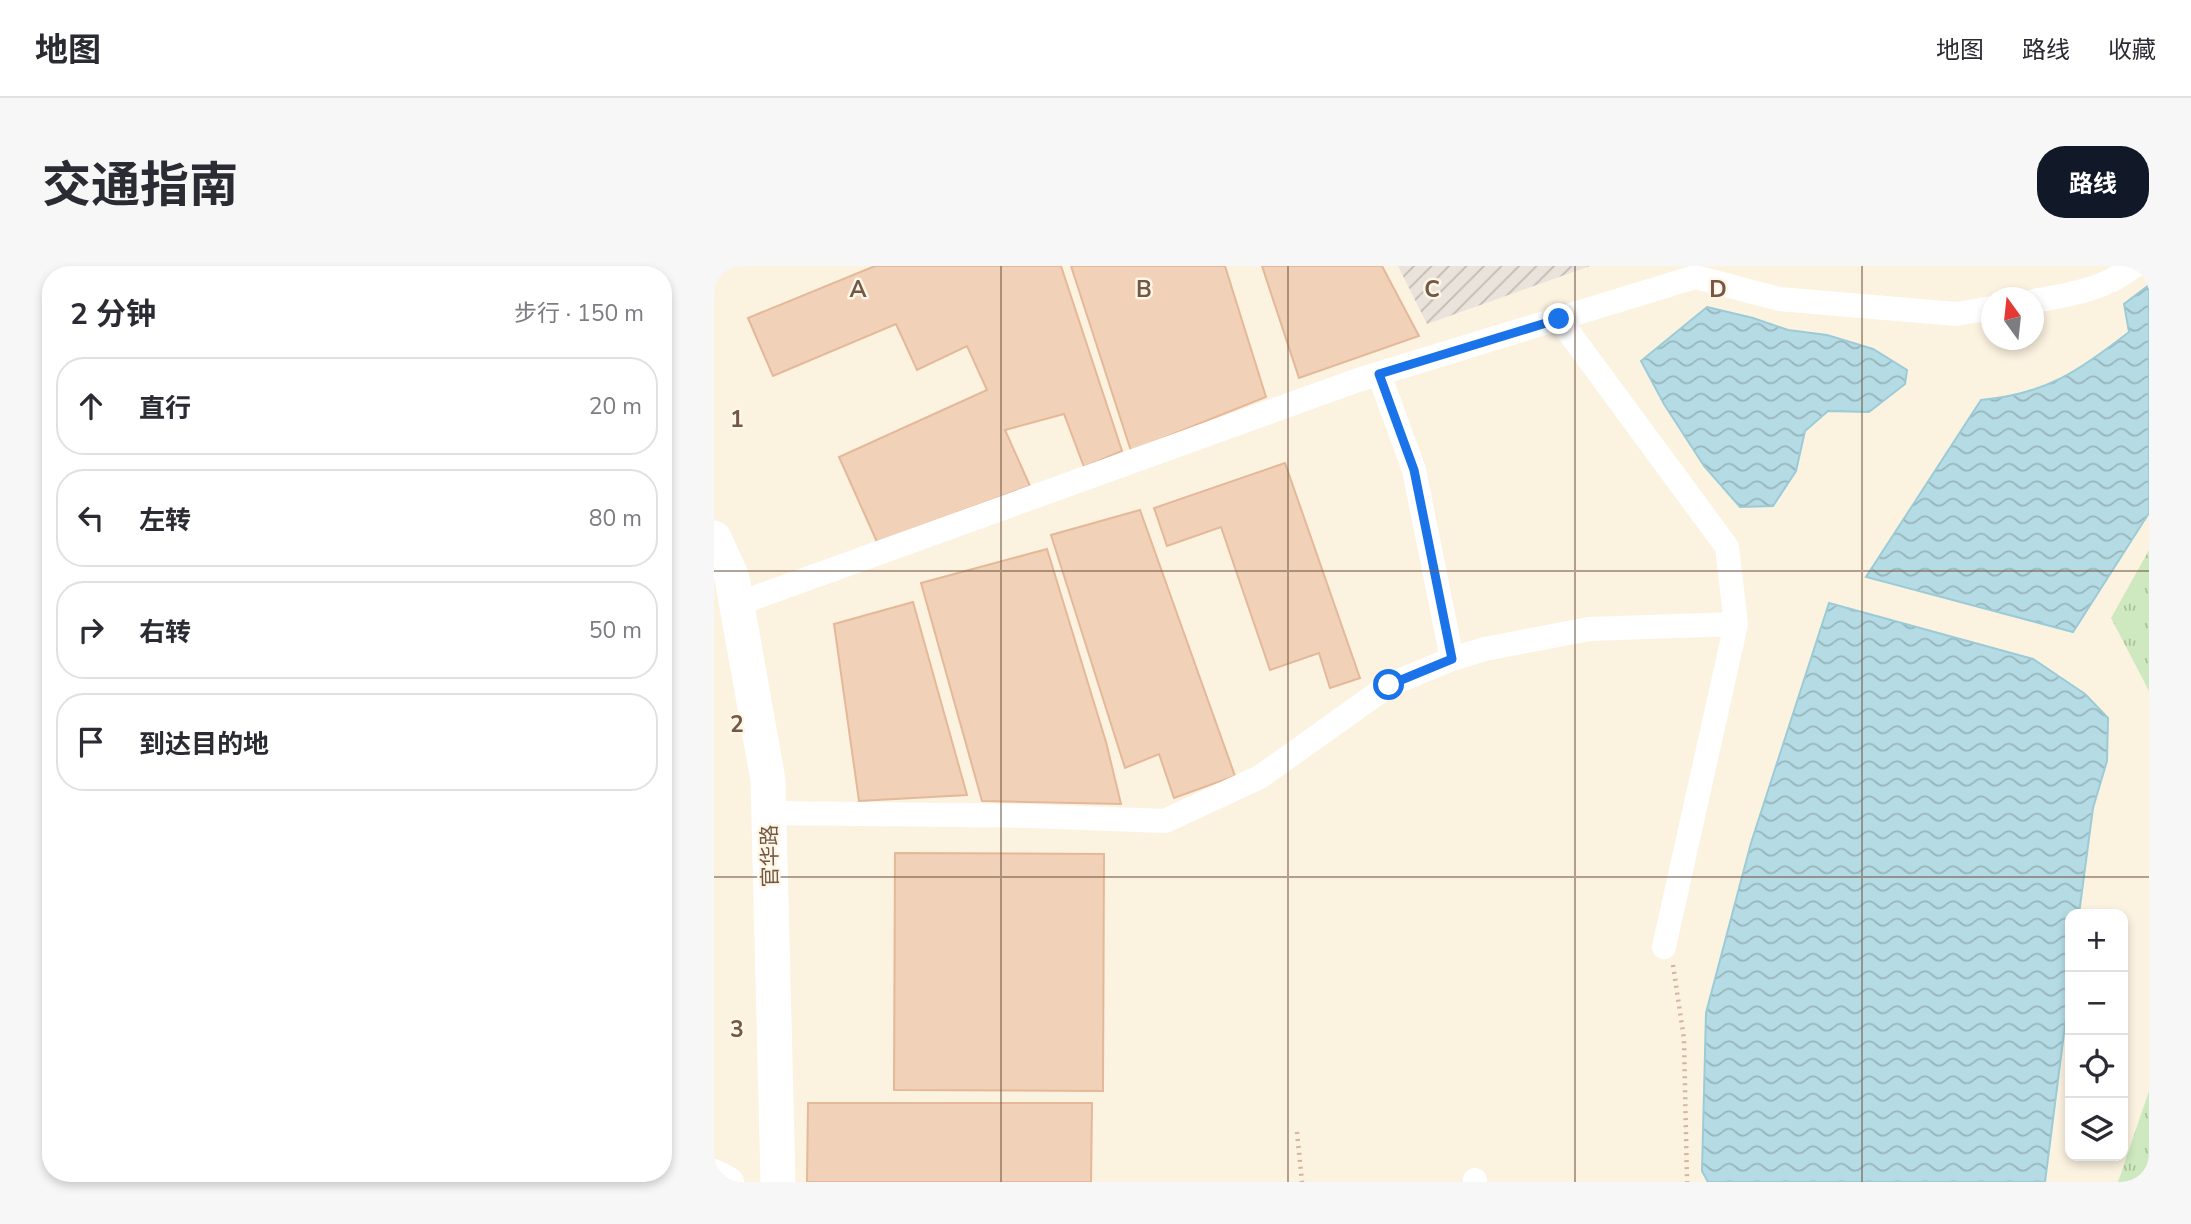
<!DOCTYPE html>
<html lang="zh">
<meta charset="utf-8">
<style>
:root{--surface:#fff;--page:#f7f7f7;--text:#2b2b33;--muted:#7c7c81;--line:#e1e1e2;--accent:#111827}
body{margin:0;font-family:"Nunito Sans","Noto Sans SC",sans-serif;background:var(--page);color:var(--text)}
.controls{position:absolute;right:21px;bottom:21px;display:grid;overflow:hidden;border-radius:14px;box-shadow:0 4px 10px #0003}
.controls button{width:63px;height:63px;display:grid;place-items:center;padding:0;border:0;border-bottom:2px solid var(--line);background:var(--surface);color:var(--text);font:35px sans-serif}
.compass{position:absolute;left:1267px;top:21px;width:63px;height:63px;border-radius:50%;background:var(--surface);box-shadow:0 4px 10px #0003;rotate:345deg}
.stop{position:absolute;width:21px;height:21px;margin:-16px;border:5px solid #1a73e8;border-radius:50%;background:#fff}
.stop.end{background:#1a73e8;border-color:#fff;box-shadow:0 2px 7px #0008}
.list{margin:0;padding:0;list-style:none}
h2{display:flex;justify-content:space-between;align-items:center;height:91px;margin:0;padding:0 28px;font-size:30px}
h2 small{font-size:23px;font-weight:400;color:var(--muted)}
.list li{display:grid;grid-template-columns:46px 1fr auto;gap:21px;align-items:center;box-sizing:border-box;height:98px;margin:0 14px 14px;padding:0 14px;border:2px solid var(--line);border-radius:28px}
.list b{display:block;font-size:26px;white-space:nowrap}
.list em{font-size:23px;font-style:normal;color:var(--muted)}
.icon{flex:none;width:38px;height:38px;fill:none;stroke:currentColor;stroke-width:2;stroke-linecap:round;stroke-linejoin:round}
.map{position:relative;flex:none;width:1435px;height:916px;overflow:hidden;border-radius:28px}
header{display:flex;align-items:center;gap:42px;box-sizing:border-box;height:98px;padding:0 35px;background:var(--surface);border-bottom:2px solid var(--line)}
header strong{font-size:33px}
nav{display:flex;gap:38px;margin-inline-start:auto;font-size:24px}
.intro{display:flex;align-items:center;justify-content:space-between;box-sizing:border-box;height:168px;padding:0 42px}
h1{margin:0;font-size:49px}
.button{padding:18px 32px;border-radius:28px;background:var(--accent);color:#fff;font-size:24px;font-weight:700}
main{display:flex;gap:42px;padding:0 42px}
aside{flex:1;background:var(--surface);border-radius:28px;box-shadow:0 4px 10px #0003}
.map>svg:first-child{display:block}
.industrial{fill:url(#industrial-furrows)}
.grass{fill:url(#grass-tufts)}
.water{fill:url(#water-waves);stroke:#9bcbd7;stroke-width:2}
.building{fill:#f1d1b7;stroke:#e4b898;stroke-width:2}
.lines{fill:none;stroke-linecap:round;stroke-linejoin:round}
.path{stroke:#d6b49b;stroke-width:4.5;stroke-dasharray:2 5;stroke-linecap:butt}
.minor{stroke:#fff;stroke-width:24}
.tertiary{stroke:#fff;stroke-width:30}
.secondary{stroke:#fff;stroke-width:35}
.route{stroke:#1a73e8;stroke-width:9}
.grid{fill:none;stroke:#725947;stroke-width:2;stroke-opacity:0.55}
.labels{text-anchor:middle;dominant-baseline:central;stroke-width:5;stroke-linejoin:round;paint-order:stroke}
.street-label{font-size:21px;fill:#725947;stroke:#fff6e6}
.grid-label{font-size:23px;text-anchor:middle;font-weight:bold;fill:#725947;stroke:#fff6e6;stroke-width:5;stroke-linejoin:round;paint-order:stroke}
</style>
<header>
<strong>地图</strong>
<nav><a>地图</a><a>路线</a><a>收藏</a></nav>
</header>
<div class="intro"><h1>交通指南</h1><a class="button">路线</a></div>
<main>
<aside>
<h2>2 分钟<small>步行 · 150 m</small></h2>
<ul class="list">
<li><svg class="icon" aria-label="ahead" viewBox="0 0 24 24"><path d="M12 20V5M6 11l6-6 6 6"/></svg><div><b>直行</b></div><em>20 m</em></li>
<li><svg class="icon" aria-label="left" viewBox="0 0 24 24"><path d="M17 20v-9H6M10 6l-5 5 5 5"/></svg><div><b>左转</b></div><em>80 m</em></li>
<li><svg class="icon" aria-label="right" viewBox="0 0 24 24"><path d="M7 20v-9h11M14 6l5 5-5 5"/></svg><div><b>右转</b></div><em>50 m</em></li>
<li><svg class="icon" aria-label="arrive" viewBox="0 0 24 24"><path d="M6 21V4h12l-3 4 3 4H6"/></svg><div><b>到达目的地</b></div></li>
</ul>
</aside>
<div class="map">
<svg width="1435" height="916" viewBox="0 0 1435 916">
<defs>
<pattern id="industrial-furrows" width="10" height="10" patternUnits="userSpaceOnUse" patternTransform="scale(1.75)"><rect width="10" height="10" fill="#eae3db"/><path d="M-1 1l2-2M0 10L10 0M9 11l2-2" fill="none" stroke="#c2bbb3"/></pattern>
<pattern id="grass-tufts" width="24" height="20" patternUnits="userSpaceOnUse" patternTransform="scale(1.75)"><rect width="24" height="20" fill="#cee9bf"/><path d="M3 7l-1-3M5 7V3M7 7l1-3M15 17l-1-3M17 17v-4M19 17l1-3" fill="none" stroke="#acc09d"/></pattern>
<pattern id="water-waves" width="16" height="10" patternUnits="userSpaceOnUse" patternTransform="scale(1.75)"><rect width="16" height="10" fill="#b5dce5"/><path d="M0 5q4-4 8 0t8 0" fill="none" stroke="#98b5bb"/></pattern>
</defs>
<rect width="100%" height="100%" fill="#fcf2e0"/>
<path class="industrial" d="M 684,0 L 876,0 L 713,58 Z"/>
<path class="grass" d="M 1435,284 L 1435,425 L 1397,352 Z
M 1435,825 L 1435,916 L 1404,916 Z"/>
<path class="water" d="M 1435,19 L 1435,247 L 1359,366 L 1152,311 L 1267,134 C 1332,128 1365,105 1415,66 L 1410,38 Z
M 993,41 L 1039,52 L 1074,64 L 1113,69 L 1159,83 L 1193,104 L 1191,118 L 1155,146 L 1114,145 L 1091,165 L 1082,205 L 1059,240 L 1026,241 L 990,200 L 950,138 L 927,95 Z
M 1115,337 L 1319,393 L 1371,428 L 1394,452 L 1393,495 L 1379,542 L 1365,648 L 1356,648 L 1356,720 L 1331,916 L 994,916 L 988,905 L 992,747 L 1037,577 Z"/>
<path class="building" d="M 161,0 L 347,0 L 408,185 L 370,201 L 350,148 L 291,164 L 316,220 L 163,276 L 125,191 L 273,124 L 253,80 L 203,104 L 182,58 L 59,110 L 34,52 Z
M 357,0 L 511,0 L 552,131 L 417,185 Z
M 548,0 L 668,0 L 705,70 L 585,112 Z
M 571,197 L 646,412 L 616,422 L 605,387 L 556,404 L 507,261 L 453,280 L 440,242 Z
M 426,244 L 521,510 L 460,532 L 445,488 L 411,502 L 337,269 Z
M 333,283 L 392,476 L 407,538 L 268,535 L 207,317 Z
M 199,336 L 253,529 L 145,535 L 120,358 Z
M 181,587 L 390,588 L 389,825 L 180,824 Z
M 94,837 L 378,837 L 377,916 L 93,916 Z"/>
<g class="lines">
<path class="path" d="M 959,699 L 970,773 L 973,916
M 583,866 L 588,916"/>
<path class="minor" d="M 1320,35 C 1355,29 1392,23 1420,0
M 845,53 L 1013,281 L 1022,358 L 950,681
M 665,108 L 700,204 L 738,393
M 23,338 L 644,114 L 981,11 L 1065,33 L 1242,48 L 1278,42
M 55,547 L 317,550 L 451,555 L 546,511 L 675,419 L 738,393 L 771,383 L 875,363 L 1022,358
M 761,916 L 761,914"/>
<path class="tertiary" d="M 0,908 L 15,916"/>
<path class="secondary" d="M 0,272 L 18,312 L 54,514 L 64,916"/>
</g>
<g class="lines">
<path class="route" d="M 675,419 L 738,393 L 700,204 L 665,108 L 845,53"/>
</g>
<path class="grid" d="M 287,0 L 287,916M 574,0 L 574,916M 861,0 L 861,916M 1148,0 L 1148,916M 0,305 L 1435,305M 0,611 L 1435,611"/>
<g class="labels">
<g class="street-label">
<text transform="translate(56 590) rotate(-91)">官华路</text>
</g>
</g>
<g class="grid-label">
<text x="144" y="31">A</text>
<text x="430" y="31">B</text>
<text x="718" y="31">C</text>
<text x="1004" y="31">D</text>
<text x="23" y="161">1</text>
<text x="23" y="466">2</text>
<text x="23" y="771">3</text>
</g>
</svg>
<div class="controls">
<button>+</button>
<button>−</button>
<button><svg class="icon" aria-label="locate" viewBox="0 0 24 24"><circle cx="12" cy="12" r="6"/><path d="M12 2v4M12 18v4M2 12h4M18 12h4"/></svg></button>
<button><svg class="icon" aria-label="layers" viewBox="0 0 24 24"><path d="M12 4l9 5-9 5-9-5zM3 14l9 5 9-5"/></svg></button>
</div>
<svg class="compass" viewBox="-18 -18 36 36"><path d="M0-13l5 13h-10z" fill="#e53935"/><path d="M0 13l5-13h-10z" fill="#7c7c81"/></svg>
<div class="stop" style="left:675px;top:419px"></div>
<div class="stop end" style="left:845px;top:53px"></div>
</div>
</main>
